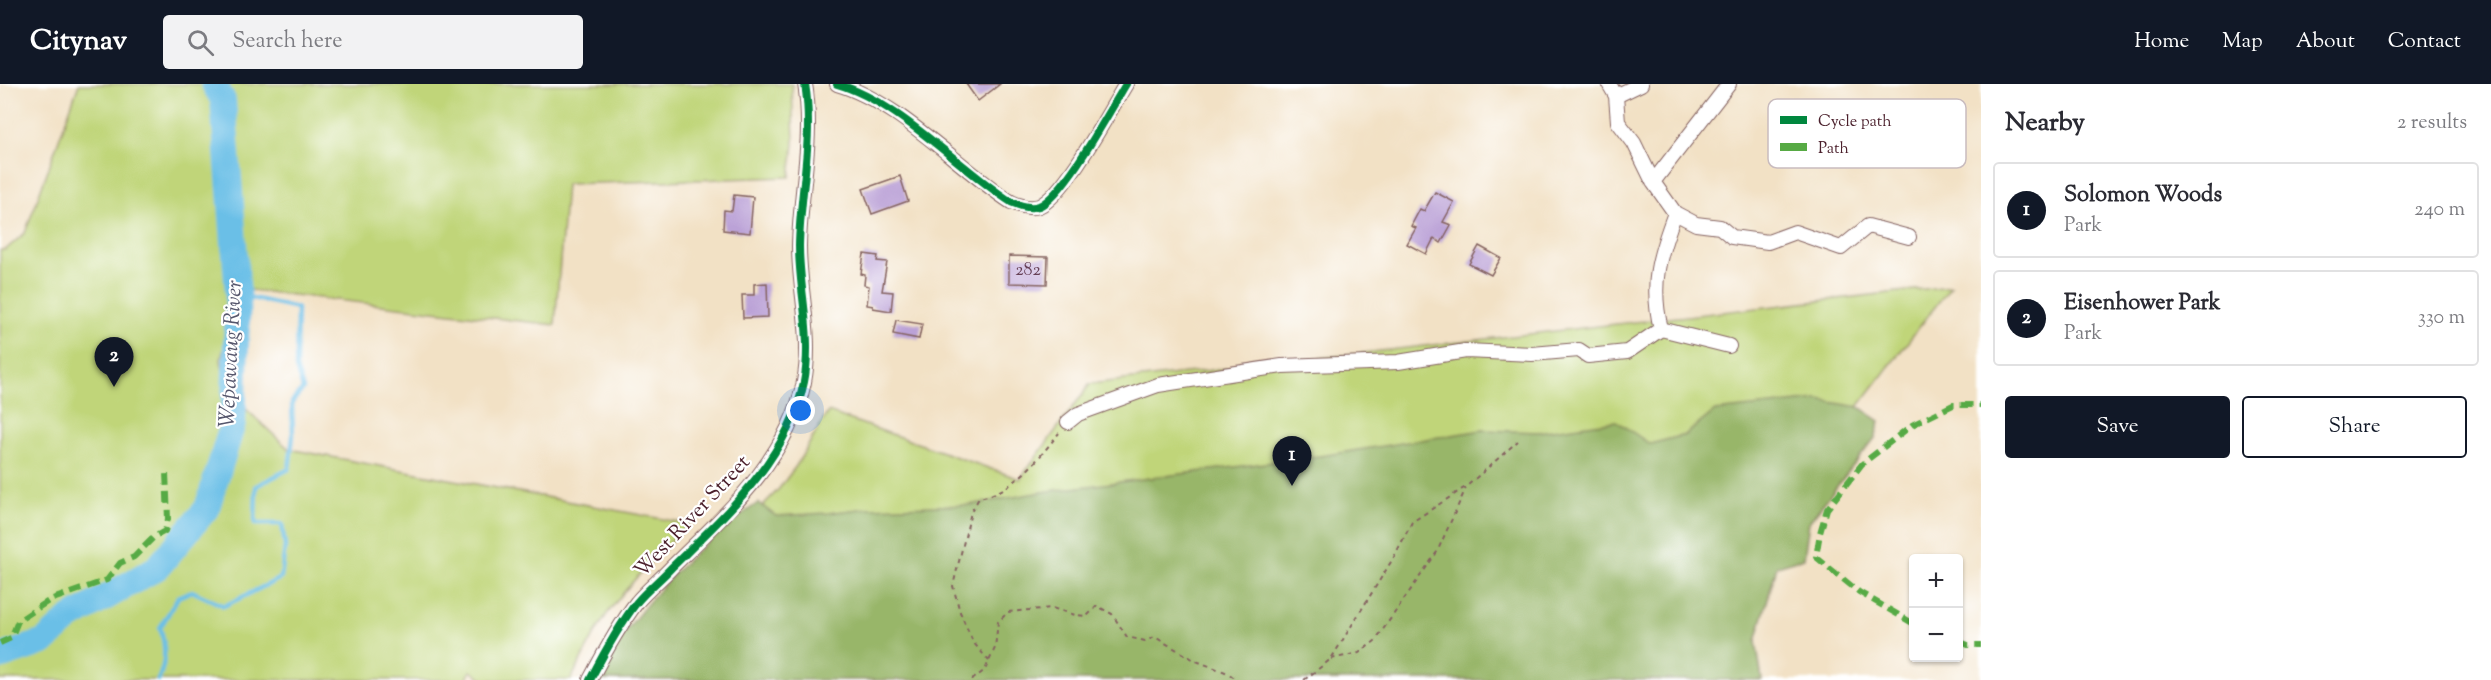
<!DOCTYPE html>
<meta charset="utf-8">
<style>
:root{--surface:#fff;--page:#f2f2f3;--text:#2b2b33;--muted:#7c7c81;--line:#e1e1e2;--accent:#111827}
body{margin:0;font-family:"Sorts Mill Goudy",serif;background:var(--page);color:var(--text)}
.controls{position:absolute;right:18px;bottom:18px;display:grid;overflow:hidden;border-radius:6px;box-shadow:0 2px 4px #0004}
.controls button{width:54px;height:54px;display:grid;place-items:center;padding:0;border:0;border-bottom:2px solid var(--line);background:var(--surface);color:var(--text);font:30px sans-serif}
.you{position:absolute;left:801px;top:327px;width:21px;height:21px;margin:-15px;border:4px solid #fff;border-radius:50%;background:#1a73e8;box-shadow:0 0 0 9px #1a73e833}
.badge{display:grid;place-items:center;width:39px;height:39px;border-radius:50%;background:var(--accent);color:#fff;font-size:20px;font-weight:700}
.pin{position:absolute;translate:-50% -50px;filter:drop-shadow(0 2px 3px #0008)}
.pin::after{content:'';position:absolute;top:32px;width:21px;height:18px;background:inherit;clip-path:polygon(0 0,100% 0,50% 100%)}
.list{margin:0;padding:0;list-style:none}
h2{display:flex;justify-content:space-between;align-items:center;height:78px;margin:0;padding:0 24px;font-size:26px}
h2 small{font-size:20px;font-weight:400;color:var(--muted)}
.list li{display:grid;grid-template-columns:39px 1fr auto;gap:18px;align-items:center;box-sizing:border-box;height:96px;margin:0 12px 12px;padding:0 12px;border:2px solid var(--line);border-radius:6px}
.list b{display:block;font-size:22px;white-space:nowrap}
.list p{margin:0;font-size:20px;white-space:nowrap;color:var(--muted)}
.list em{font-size:20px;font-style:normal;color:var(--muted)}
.actions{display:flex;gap:12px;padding:18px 24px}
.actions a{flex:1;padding:14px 0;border:2px solid var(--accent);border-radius:6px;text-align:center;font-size:21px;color:var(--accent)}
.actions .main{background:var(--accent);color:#fff}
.icon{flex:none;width:33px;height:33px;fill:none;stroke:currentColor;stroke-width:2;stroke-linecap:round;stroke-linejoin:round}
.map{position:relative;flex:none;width:1981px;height:596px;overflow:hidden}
header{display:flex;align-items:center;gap:36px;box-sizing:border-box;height:84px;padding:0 30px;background:var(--accent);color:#fff}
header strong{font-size:28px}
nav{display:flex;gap:33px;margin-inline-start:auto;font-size:21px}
.search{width:420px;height:54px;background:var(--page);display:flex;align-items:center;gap:15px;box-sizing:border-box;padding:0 21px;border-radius:6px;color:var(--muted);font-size:22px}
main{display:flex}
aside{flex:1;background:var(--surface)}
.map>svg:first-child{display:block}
.green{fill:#c0d579;stroke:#857a52;stroke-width:1.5}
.forest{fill:#98b669;stroke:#716a4a;stroke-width:1.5}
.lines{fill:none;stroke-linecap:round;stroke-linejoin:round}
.stream{stroke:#6bbfe7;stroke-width:4.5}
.river{stroke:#6bbfe7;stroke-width:26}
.building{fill:#bba2d7}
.minor-casing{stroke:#856361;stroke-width:16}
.path{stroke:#856361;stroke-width:2;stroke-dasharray:4.5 4.5;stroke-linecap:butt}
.minor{stroke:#fff;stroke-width:14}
.quiet{stroke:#57aa44;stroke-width:6;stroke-dasharray:12 6;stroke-linecap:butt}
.cycleway-casing{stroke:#fff;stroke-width:11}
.cycleway{stroke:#00873e;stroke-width:8}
.labels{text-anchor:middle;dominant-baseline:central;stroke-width:4.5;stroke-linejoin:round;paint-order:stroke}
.number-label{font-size:18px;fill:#664056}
.street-label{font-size:21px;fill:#4a1f2b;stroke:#fff}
.water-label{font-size:22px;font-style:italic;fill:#56576d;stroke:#fff}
.key{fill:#fff;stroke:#c9bcbf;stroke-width:1.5}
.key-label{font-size:16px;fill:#4a1f2b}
</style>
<header>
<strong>Citynav</strong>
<div class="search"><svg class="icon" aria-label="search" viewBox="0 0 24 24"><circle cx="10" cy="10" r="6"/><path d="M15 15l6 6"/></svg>Search here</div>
<nav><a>Home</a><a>Map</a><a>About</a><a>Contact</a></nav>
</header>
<main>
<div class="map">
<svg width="1981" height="596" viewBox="0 0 1981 596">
<rect width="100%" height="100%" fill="#fff"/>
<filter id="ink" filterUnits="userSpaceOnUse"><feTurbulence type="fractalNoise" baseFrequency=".0167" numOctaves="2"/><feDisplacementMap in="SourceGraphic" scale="12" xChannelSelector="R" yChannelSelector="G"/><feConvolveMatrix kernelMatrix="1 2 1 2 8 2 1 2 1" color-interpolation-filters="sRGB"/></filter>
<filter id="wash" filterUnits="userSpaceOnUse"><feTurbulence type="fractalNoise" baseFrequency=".008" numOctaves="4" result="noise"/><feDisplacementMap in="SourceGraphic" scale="24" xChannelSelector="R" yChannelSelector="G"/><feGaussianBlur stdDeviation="1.35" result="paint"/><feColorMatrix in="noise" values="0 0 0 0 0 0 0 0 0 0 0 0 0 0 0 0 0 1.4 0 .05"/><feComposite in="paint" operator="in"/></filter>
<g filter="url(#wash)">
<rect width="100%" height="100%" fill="#f2e1c5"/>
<path class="green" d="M 79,0 L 792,0 L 794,60 L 790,93 L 566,100 L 555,241 L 241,205 L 241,231 L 223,267 L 221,276 L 224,293 L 232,312 L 289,365 L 689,440 C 660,468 631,497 607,530 C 593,551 582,574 571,596 L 484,596 L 471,587 L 466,596 L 0,596 L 0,166 L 5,166 L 25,149 Z
M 1951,202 L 1837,350 L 617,596 L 680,505 L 778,406 L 796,382 L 828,328 L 1020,395 L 1090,300 Z"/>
<path class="forest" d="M 1818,316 L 1859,323 L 1880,337 L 1875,354 L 1809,438 L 1804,474 L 1777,482 L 1756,557 L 1762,596 L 598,596 C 608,579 616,559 628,544 C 664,496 709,452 758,419 L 776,432 L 828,429 L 867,424 L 969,421 L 1042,408 L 1327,371 L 1483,346 L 1538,348 L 1616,337 L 1650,360 L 1685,351 L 1715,327 Z"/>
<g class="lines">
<path class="stream" d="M 158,596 C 166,579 166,561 160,544 L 178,513 L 192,507 L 224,522 L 281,494 L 285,462 L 282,440 L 255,440 L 256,402 L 289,385 L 293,352 L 292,318 L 303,305 L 296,284 L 297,224 L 238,211"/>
<path class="river" d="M 0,573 L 44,558 L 69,535 L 158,483 L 207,424 L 233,339 L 238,211 L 223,16 L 214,0"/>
</g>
<g id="blocks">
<path class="building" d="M 966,0 L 1000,0 L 978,17 Z
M 900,92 L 908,117 L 872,130 L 863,105 Z
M 1435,108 L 1454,118 L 1443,138 L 1451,141 L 1441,159 L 1434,154 L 1426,170 L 1407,160 L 1416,144 L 1411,142 L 1420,125 L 1424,127 Z
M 734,111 L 753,113 L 750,149 L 723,146 L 724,126 L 732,127 Z
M 1479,162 L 1501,174 L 1491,191 L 1469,180 Z
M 864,170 L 878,172 L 877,177 L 887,178 L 882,207 L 893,208 L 891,227 L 873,224 L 873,222 L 867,221 L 869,202 L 864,201 L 865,191 L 861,190 Z
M 1009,172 L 1048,173 L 1047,200 L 1009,199 Z
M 767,199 L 768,233 L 743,234 L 742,211 L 754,211 L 754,200 Z
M 896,236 L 922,240 L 919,255 L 893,250 Z"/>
</g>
</g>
<g filter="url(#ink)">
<use href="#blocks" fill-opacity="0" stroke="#856361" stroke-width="1.5"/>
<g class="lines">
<g class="minor-casing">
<path id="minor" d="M 837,0 C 899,18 957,83 1011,118 C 1020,122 1030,125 1039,122 C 1065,111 1110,26 1126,0
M 1609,0 L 1616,12 L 1618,38 L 1634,59 L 1653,98 L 1675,129 L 1696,140 L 1720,143 L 1732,153 L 1768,158 L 1795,148 L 1841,164 L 1868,142 L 1909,153
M 1616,12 L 1641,0
M 1653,98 L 1729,0
M 1661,245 C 1650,200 1659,171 1675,129
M 1068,338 L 1078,330 L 1158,301 L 1282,282 L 1398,278 L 1466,267 L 1532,270 L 1579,266 L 1588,272 L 1627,268 L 1661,245 L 1729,262
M 590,596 C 603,571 620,540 637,518 C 647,506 661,495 672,483 C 726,430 788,375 804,298 C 813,252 799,208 799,162 C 800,107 814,55 805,0"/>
</g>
<path class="path" d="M 1331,575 L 1359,569 L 1375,557 L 1437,468 L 1466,404
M 989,577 L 973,558 L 960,528 L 953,502 L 971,428 L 979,414 C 1014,408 1038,375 1059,349
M 972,596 L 985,586 L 995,564 L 998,538 L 1008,528 L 1052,524 L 1075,531 L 1087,532 L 1097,522 L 1112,530 L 1127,553 L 1145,557 L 1155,553 L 1196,577 L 1228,589 L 1237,596
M 1304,596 L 1331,575 L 1394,473 L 1412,438 L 1467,402 L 1518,357"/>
<use href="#minor" class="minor"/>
<path class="quiet" d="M 1914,540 L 1859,508 L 1816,473 L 1820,449 L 1827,425 L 1862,380 L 1912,341 L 1953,321 L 1981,321
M 1958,557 L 1968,561 L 1981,561
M 0,559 L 11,554 L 18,537 L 50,516 L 107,496 L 120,479 L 134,473 L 154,453 L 165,447 L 168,435 L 166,388"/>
<g class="cycleway-casing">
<path id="cycleway" d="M 837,0 C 899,18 957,83 1011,118 C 1020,122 1030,125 1039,122 C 1065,111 1110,26 1126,0
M 590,596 C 603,571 620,540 637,518 C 647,506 661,495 672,483 C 726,430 788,375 804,298 C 813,252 799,208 799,162 C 800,107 814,55 805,0"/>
</g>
<use href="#cycleway" class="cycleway"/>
</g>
</g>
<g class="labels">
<g class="number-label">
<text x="1028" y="187">282</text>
</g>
<g class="street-label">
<text transform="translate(693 433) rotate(-47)">West River Street</text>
</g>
<g class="water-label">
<text transform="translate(232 270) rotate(-87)">Wepawaug River</text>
</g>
</g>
<rect x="1768" y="15" width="198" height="69" rx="9" class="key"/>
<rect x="1780" y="32" width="27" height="8" fill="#00873e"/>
<rect x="1780" y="59" width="27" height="8" fill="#57aa44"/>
<g class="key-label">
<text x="1818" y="42">Cycle path</text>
<text x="1818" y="69">Path</text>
</g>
</svg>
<div class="controls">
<button>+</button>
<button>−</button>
</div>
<div class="you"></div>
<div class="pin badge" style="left:1292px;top:402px">1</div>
<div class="pin badge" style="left:114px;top:303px">2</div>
</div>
<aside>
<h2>Nearby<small>2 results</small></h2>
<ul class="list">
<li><span class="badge">1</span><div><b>Solomon Woods</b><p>Park</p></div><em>240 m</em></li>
<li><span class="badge">2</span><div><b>Eisenhower Park</b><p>Park</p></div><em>330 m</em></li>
</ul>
<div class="actions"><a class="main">Save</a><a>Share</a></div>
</aside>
</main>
